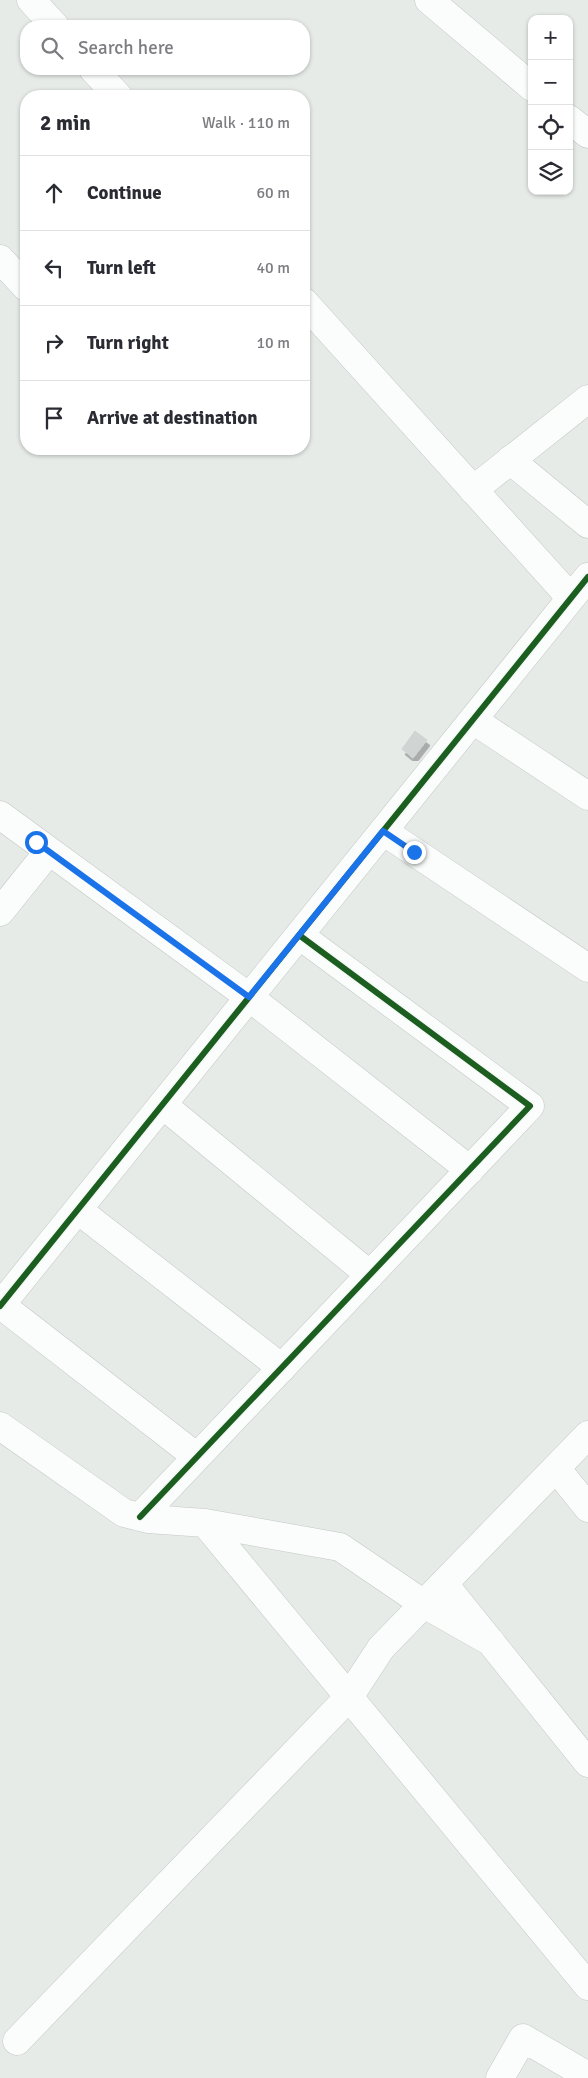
<!DOCTYPE html>
<meta charset="utf-8">
<style>
:root{--surface:#fff;--page:#f2f2f3;--text:#2b2b33;--muted:#7c7c81;--line:#e1e1e2}
body{margin:0;font-family:Signika,sans-serif;background:var(--page);color:var(--text)}
.controls{position:absolute;right:15px;top:15px;display:grid;overflow:hidden;border-radius:10px;box-shadow:0 1px 4px #0004}
.controls button{width:45px;height:45px;display:grid;place-items:center;padding:0;border:0;border-bottom:1px solid var(--line);background:var(--surface);color:var(--text);font:25px sans-serif}
.stop{position:absolute;width:15px;height:15px;margin:-11px;border:4px solid #1a73e8;border-radius:50%;background:#fff}
.stop.end{background:#1a73e8;border-color:#fff;box-shadow:0 1px 5px #0008}
.list{margin:0;padding:0;list-style:none}
h2{display:flex;justify-content:space-between;align-items:center;height:65px;margin:0;padding:0 20px;font-size:21px}
h2 small{font-size:16px;font-weight:400;color:var(--muted)}
.list li{display:grid;grid-template-columns:32px 1fr auto;gap:15px;align-items:center;box-sizing:border-box;height:75px;padding:0 20px;border-top:1px solid var(--line)}
.list b{display:block;font-size:19px;white-space:nowrap}
.list em{font-size:16px;font-style:normal;color:var(--muted)}
.icon{flex:none;width:28px;height:28px;fill:none;stroke:currentColor;stroke-width:2;stroke-linecap:round;stroke-linejoin:round}
.map{position:relative;flex:none;width:588px;height:2078px;overflow:hidden}
.search{position:absolute;background:var(--surface);box-shadow:0 1px 4px #0004;left:20px;top:20px;width:290px;height:55px;display:flex;align-items:center;gap:12px;box-sizing:border-box;padding:0 18px;border-radius:20px;color:var(--muted);font-size:19px}
.panel{position:absolute;background:var(--surface);box-shadow:0 1px 4px #0004;left:20px;top:90px;width:290px;height:365px;border-radius:20px}
.map>svg:first-child{display:block}
.building{fill:#d0d4d2;stroke:#ced4d1;filter:url(#shadow)}
.lines{fill:none;stroke-linecap:round;stroke-linejoin:round}
.street-casing{stroke:#c3c8c5;stroke-width:29}
.street{stroke:#fbfcfc;stroke-width:28}
.cycleway-casing{stroke:#f4f9f6;stroke-width:9}
.cycleway{stroke:#1b5e20;stroke-width:6}
.route{stroke:#1a73e8;stroke-width:6}
</style>
<div class="map">
<svg width="588" height="2078" viewBox="0 0 588 2078">
<defs>
<filter id="shadow"><feDropShadow dx="3" dy="5.5" stdDeviation="0" flood-color="#0004"/></filter>
</defs>
<rect width="100%" height="100%" fill="#e6ebe8"/>
<path class="building" d="M 415,731 L 427,740 L 413,758 L 402,749 Z"/>
<g class="lines">
<g class="street-casing">
<path id="street" d="M 31,0 L 55,26
M 429,0 L 532,87
M 93,69 L 118,96
M 569,119 L 588,134
M 0,259 L 26,287
M 304,302 L 571,598
M 510,460 L 588,524
M 473,490 L 588,399
M 473,720 L 588,796
M 0,815 L 249,997 L 470,1170
M 383,831 L 588,968
M 0,912 L 49,851
M 163,1105 L 370,1275
M 78,1210 L 282,1368
M 1,1305 L 197,1457
M 0,1306 L 588,577
M 0,1426 L 124,1513 L 148,1519 L 205,1523 L 340,1547 L 424,1604 L 491,1642
M 556,1468 L 588,1508
M 140,1517 L 530,1106 L 299,935
M 205,1523 L 588,1986
M 444,1584 L 588,1763
M 17,2041 L 349,1697 L 381,1648 L 588,1435
M 500,2078 L 523,2038 L 588,2076"/>
</g>
<use href="#street" class="street"/>
<g class="cycleway-casing">
<path id="cycleway" d="M 0,1306 L 588,577
M 140,1517 L 530,1106 L 299,935"/>
</g>
<use href="#cycleway" class="cycleway"/>
</g>
<g class="lines">
<path class="route" d="M 36,842 L 249,997 L 383,831 L 414,852"/>
</g>
</svg>
<div class="controls">
<button>+</button>
<button>−</button>
<button><svg class="icon" aria-label="locate" viewBox="0 0 24 24"><circle cx="12" cy="12" r="6"/><path d="M12 2v4M12 18v4M2 12h4M18 12h4"/></svg></button>
<button><svg class="icon" aria-label="layers" viewBox="0 0 24 24"><path d="M12 4l9 5-9 5-9-5zM3 14l9 5 9-5"/></svg></button>
</div>
<div class="stop" style="left:36px;top:842px"></div>
<div class="stop end" style="left:414px;top:852px"></div>
<div class="search"><svg class="icon" aria-label="search" viewBox="0 0 24 24"><circle cx="10" cy="10" r="6"/><path d="M15 15l6 6"/></svg>Search here</div>
<section class="panel">
<h2>2 min<small>Walk · 110 m</small></h2>
<ul class="list">
<li><svg class="icon" aria-label="ahead" viewBox="0 0 24 24"><path d="M12 20V5M6 11l6-6 6 6"/></svg><div><b>Continue</b></div><em>60 m</em></li>
<li><svg class="icon" aria-label="left" viewBox="0 0 24 24"><path d="M17 20v-9H6M10 6l-5 5 5 5"/></svg><div><b>Turn left</b></div><em>40 m</em></li>
<li><svg class="icon" aria-label="right" viewBox="0 0 24 24"><path d="M7 20v-9h11M14 6l5 5-5 5"/></svg><div><b>Turn right</b></div><em>10 m</em></li>
<li><svg class="icon" aria-label="arrive" viewBox="0 0 24 24"><path d="M6 21V4h12l-3 4 3 4H6"/></svg><div><b>Arrive at destination</b></div></li>
</ul>
</section>
</div>
